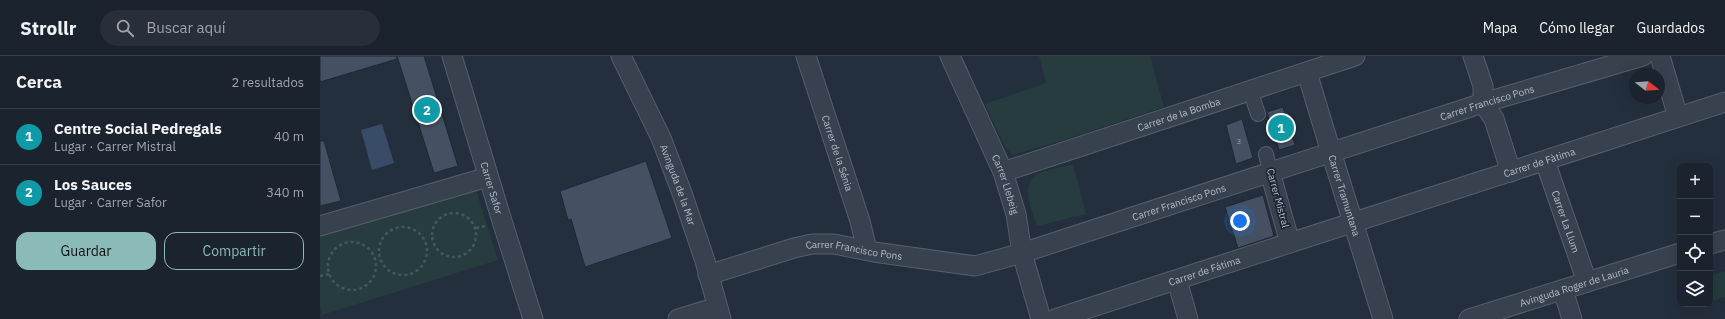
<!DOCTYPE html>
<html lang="es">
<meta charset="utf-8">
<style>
:root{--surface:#1b232e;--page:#282f3a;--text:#f1f3f6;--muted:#a0a4aa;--line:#39404a;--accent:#8bbbb9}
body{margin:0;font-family:"IBM Plex Sans",sans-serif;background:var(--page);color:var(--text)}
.controls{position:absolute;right:12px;bottom:12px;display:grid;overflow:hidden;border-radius:8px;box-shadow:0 4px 16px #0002}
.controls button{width:36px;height:36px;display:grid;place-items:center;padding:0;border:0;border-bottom:1px solid var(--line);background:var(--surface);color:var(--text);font:20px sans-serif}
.compass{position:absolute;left:1309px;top:12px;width:36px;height:36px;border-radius:50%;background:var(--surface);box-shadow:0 4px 16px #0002;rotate:107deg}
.you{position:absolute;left:920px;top:165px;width:14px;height:14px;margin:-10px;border:3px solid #fff;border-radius:50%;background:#1a73e8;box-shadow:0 0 0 6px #1a73e833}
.badge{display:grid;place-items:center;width:26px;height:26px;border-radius:50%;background:var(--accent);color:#fff;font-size:13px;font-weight:700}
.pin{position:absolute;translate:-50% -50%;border:2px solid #fff;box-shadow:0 1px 4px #0006}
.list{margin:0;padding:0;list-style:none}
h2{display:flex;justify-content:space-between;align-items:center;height:52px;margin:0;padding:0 16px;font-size:17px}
h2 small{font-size:13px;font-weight:400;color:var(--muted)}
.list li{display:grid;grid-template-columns:26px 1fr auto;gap:12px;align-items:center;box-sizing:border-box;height:56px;padding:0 16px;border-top:1px solid var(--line)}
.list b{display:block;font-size:15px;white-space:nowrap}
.list p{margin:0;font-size:13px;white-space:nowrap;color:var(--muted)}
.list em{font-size:13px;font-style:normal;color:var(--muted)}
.actions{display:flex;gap:8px;padding:12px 16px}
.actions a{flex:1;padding:9px 0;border:1px solid var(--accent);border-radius:12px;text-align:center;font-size:14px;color:var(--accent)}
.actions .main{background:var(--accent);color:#111}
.icon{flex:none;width:22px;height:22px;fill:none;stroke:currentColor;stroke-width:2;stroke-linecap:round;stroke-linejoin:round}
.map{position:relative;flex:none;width:1405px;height:263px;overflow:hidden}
header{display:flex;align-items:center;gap:24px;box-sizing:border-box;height:56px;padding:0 20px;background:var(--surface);border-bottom:1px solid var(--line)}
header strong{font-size:19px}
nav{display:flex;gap:22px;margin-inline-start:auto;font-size:14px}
.search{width:280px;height:36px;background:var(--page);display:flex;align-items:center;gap:10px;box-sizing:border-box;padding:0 14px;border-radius:22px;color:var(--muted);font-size:15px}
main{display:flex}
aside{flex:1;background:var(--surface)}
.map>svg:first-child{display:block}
.green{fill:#263c3f}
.water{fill:#394c67}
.building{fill:#455162;stroke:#1f2835}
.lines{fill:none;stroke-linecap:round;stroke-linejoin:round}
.pedestrian-casing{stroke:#565f6c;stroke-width:16}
.minor-casing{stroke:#565f6c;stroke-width:21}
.path{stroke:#44595c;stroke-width:2.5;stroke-dasharray:3 3;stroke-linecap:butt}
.pedestrian{stroke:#38414e;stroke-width:14}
.minor{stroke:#38414e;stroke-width:19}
.labels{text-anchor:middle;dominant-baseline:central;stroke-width:3.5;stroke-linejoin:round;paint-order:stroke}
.number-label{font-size:8px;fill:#98a1af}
.street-label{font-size:10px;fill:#b4bcc9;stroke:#1d2633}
</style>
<header>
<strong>Strollr</strong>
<div class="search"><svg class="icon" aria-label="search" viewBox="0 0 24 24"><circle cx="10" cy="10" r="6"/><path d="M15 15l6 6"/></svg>Buscar aquí</div>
<nav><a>Mapa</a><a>Cómo llegar</a><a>Guardados</a></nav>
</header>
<main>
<aside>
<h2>Cerca<small>2 resultados</small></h2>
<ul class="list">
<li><span class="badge" style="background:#0f9aa8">1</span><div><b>Centre Social Pedregals</b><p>Lugar · Carrer Mistral</p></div><em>40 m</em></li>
<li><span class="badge" style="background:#0f9aa8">2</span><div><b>Los Sauces</b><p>Lugar · Carrer Safor</p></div><em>340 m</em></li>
</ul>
<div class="actions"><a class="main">Guardar</a><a>Compartir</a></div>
</aside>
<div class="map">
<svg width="1405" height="263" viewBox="0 0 1405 263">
<rect width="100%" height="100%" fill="#242f3e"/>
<path class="green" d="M 719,0 L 830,0 L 844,51 L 744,84 L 693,99 L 685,91 L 665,48 L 726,27 Z
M 753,108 L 766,158 L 717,170 C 713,156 699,129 717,118 C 726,113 742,112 753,108 Z
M 155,131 L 178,204 L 2,259 L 0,252 L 0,177 Z
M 1405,215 L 1405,241 L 1390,246 L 1390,220 Z"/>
<path class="water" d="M 62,68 L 74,107 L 52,114 L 41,74 Z"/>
<path class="building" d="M 0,0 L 77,0 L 77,3 L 0,26 Z
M 77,0 L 104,0 L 138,110 L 114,117 Z
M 963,51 L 975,89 L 959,94 L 947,56 Z
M 922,63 L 933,102 L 916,108 L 906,69 Z
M 0,85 L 4,85 L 21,145 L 0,150 Z
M 326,105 L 352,182 L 265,211 L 251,163 L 248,164 L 240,135 Z
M 943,139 L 954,180 L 918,192 L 905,151 Z"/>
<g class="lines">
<g class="pedestrian-casing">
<path id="pedestrian" d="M 930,34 L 938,58
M 946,98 L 950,116"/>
</g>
<g class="minor-casing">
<g id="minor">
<path id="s1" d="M 132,0 L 182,165 L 213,263"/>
<path id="s2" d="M 301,0 L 341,82 L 362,137 L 385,205 L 401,263"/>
<path id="s3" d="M 486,0 L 540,165 L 547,194"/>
<path id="s4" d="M 630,0 L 683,116 L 696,158 L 702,197 L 721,263"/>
<path d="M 1153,0 L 1163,30 L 1163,47 L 1174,63 L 1191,116"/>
<path d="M 1340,0 L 1358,61"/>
<path id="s5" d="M 987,16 C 1011,99 1038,180 1063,263"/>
<path id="s6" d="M 1225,105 L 1267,226"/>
<path id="s7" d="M 683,116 L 1035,0"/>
<path d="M 950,116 L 970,187"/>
<path d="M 0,170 L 168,121"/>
<path d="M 1390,188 L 1405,184"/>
<path id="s8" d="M 388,219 L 474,192 L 492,188 L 514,188 L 554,196 L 655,210 L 702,197 L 1163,47 L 1323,0"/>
<path d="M 857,224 L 868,263"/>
<path d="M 1243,234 L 1252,263"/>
<path d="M 358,263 L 397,251"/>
<path id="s9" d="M 735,263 L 1405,46"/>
<path id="s10" d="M 1149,263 L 1360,197"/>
</g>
</g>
<path class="path" d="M112 179a22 22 0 1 1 44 0a22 22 0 1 1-44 0Z
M59 195a24 24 0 1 1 48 0a24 24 0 1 1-48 0Z
M 156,172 L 166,170
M8 210a24 24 0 1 1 48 0a24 24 0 1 1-48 0Z
M 0,220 L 9,218"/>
<use href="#pedestrian" class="pedestrian"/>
<use href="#minor" class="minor"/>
</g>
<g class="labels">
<g class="number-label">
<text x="919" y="85">3</text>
</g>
<g class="street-label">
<text stroke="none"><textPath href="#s8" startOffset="811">Carrer Francisco Pons</textPath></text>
<text stroke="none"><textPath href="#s7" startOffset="185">Carrer de la Bomba</textPath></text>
<text stroke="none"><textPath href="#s3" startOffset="102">Carrer de la Sénia</textPath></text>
<text stroke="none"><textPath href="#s9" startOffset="509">Carrer de Fàtima</textPath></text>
<text stroke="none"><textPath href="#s4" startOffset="140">Carrer Llebeig</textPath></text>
<text stroke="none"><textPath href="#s2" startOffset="141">Avinguda de la Mar</textPath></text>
<text stroke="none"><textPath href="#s1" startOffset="138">Carrer Safor</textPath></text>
<text stroke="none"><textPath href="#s5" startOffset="129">Carrer Tramuntana</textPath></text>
<text transform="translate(958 142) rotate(75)">Carrer Mistral</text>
<text stroke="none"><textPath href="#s8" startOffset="487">Carrer Francisco Pons</textPath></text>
<text stroke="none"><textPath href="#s6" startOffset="64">Carrer La Llum</textPath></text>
<text stroke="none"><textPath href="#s8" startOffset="151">Carrer Francisco Pons</textPath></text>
<text stroke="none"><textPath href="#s9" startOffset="157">Carrer de Fátima</textPath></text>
<text stroke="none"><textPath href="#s10" startOffset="110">Avinguda Roger de Lauria</textPath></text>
</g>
</g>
</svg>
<div class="controls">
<button>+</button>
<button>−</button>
<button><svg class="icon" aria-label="locate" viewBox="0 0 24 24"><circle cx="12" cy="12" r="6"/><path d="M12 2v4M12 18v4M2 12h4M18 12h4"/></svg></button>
<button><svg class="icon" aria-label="layers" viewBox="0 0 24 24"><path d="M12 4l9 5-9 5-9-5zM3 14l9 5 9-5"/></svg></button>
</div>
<svg class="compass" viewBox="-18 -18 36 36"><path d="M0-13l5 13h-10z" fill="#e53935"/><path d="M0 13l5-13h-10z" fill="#a0a4aa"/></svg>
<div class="you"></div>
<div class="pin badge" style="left:961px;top:72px;background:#0f9aa8">1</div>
<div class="pin badge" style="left:107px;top:54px;background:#0f9aa8">2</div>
</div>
</main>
